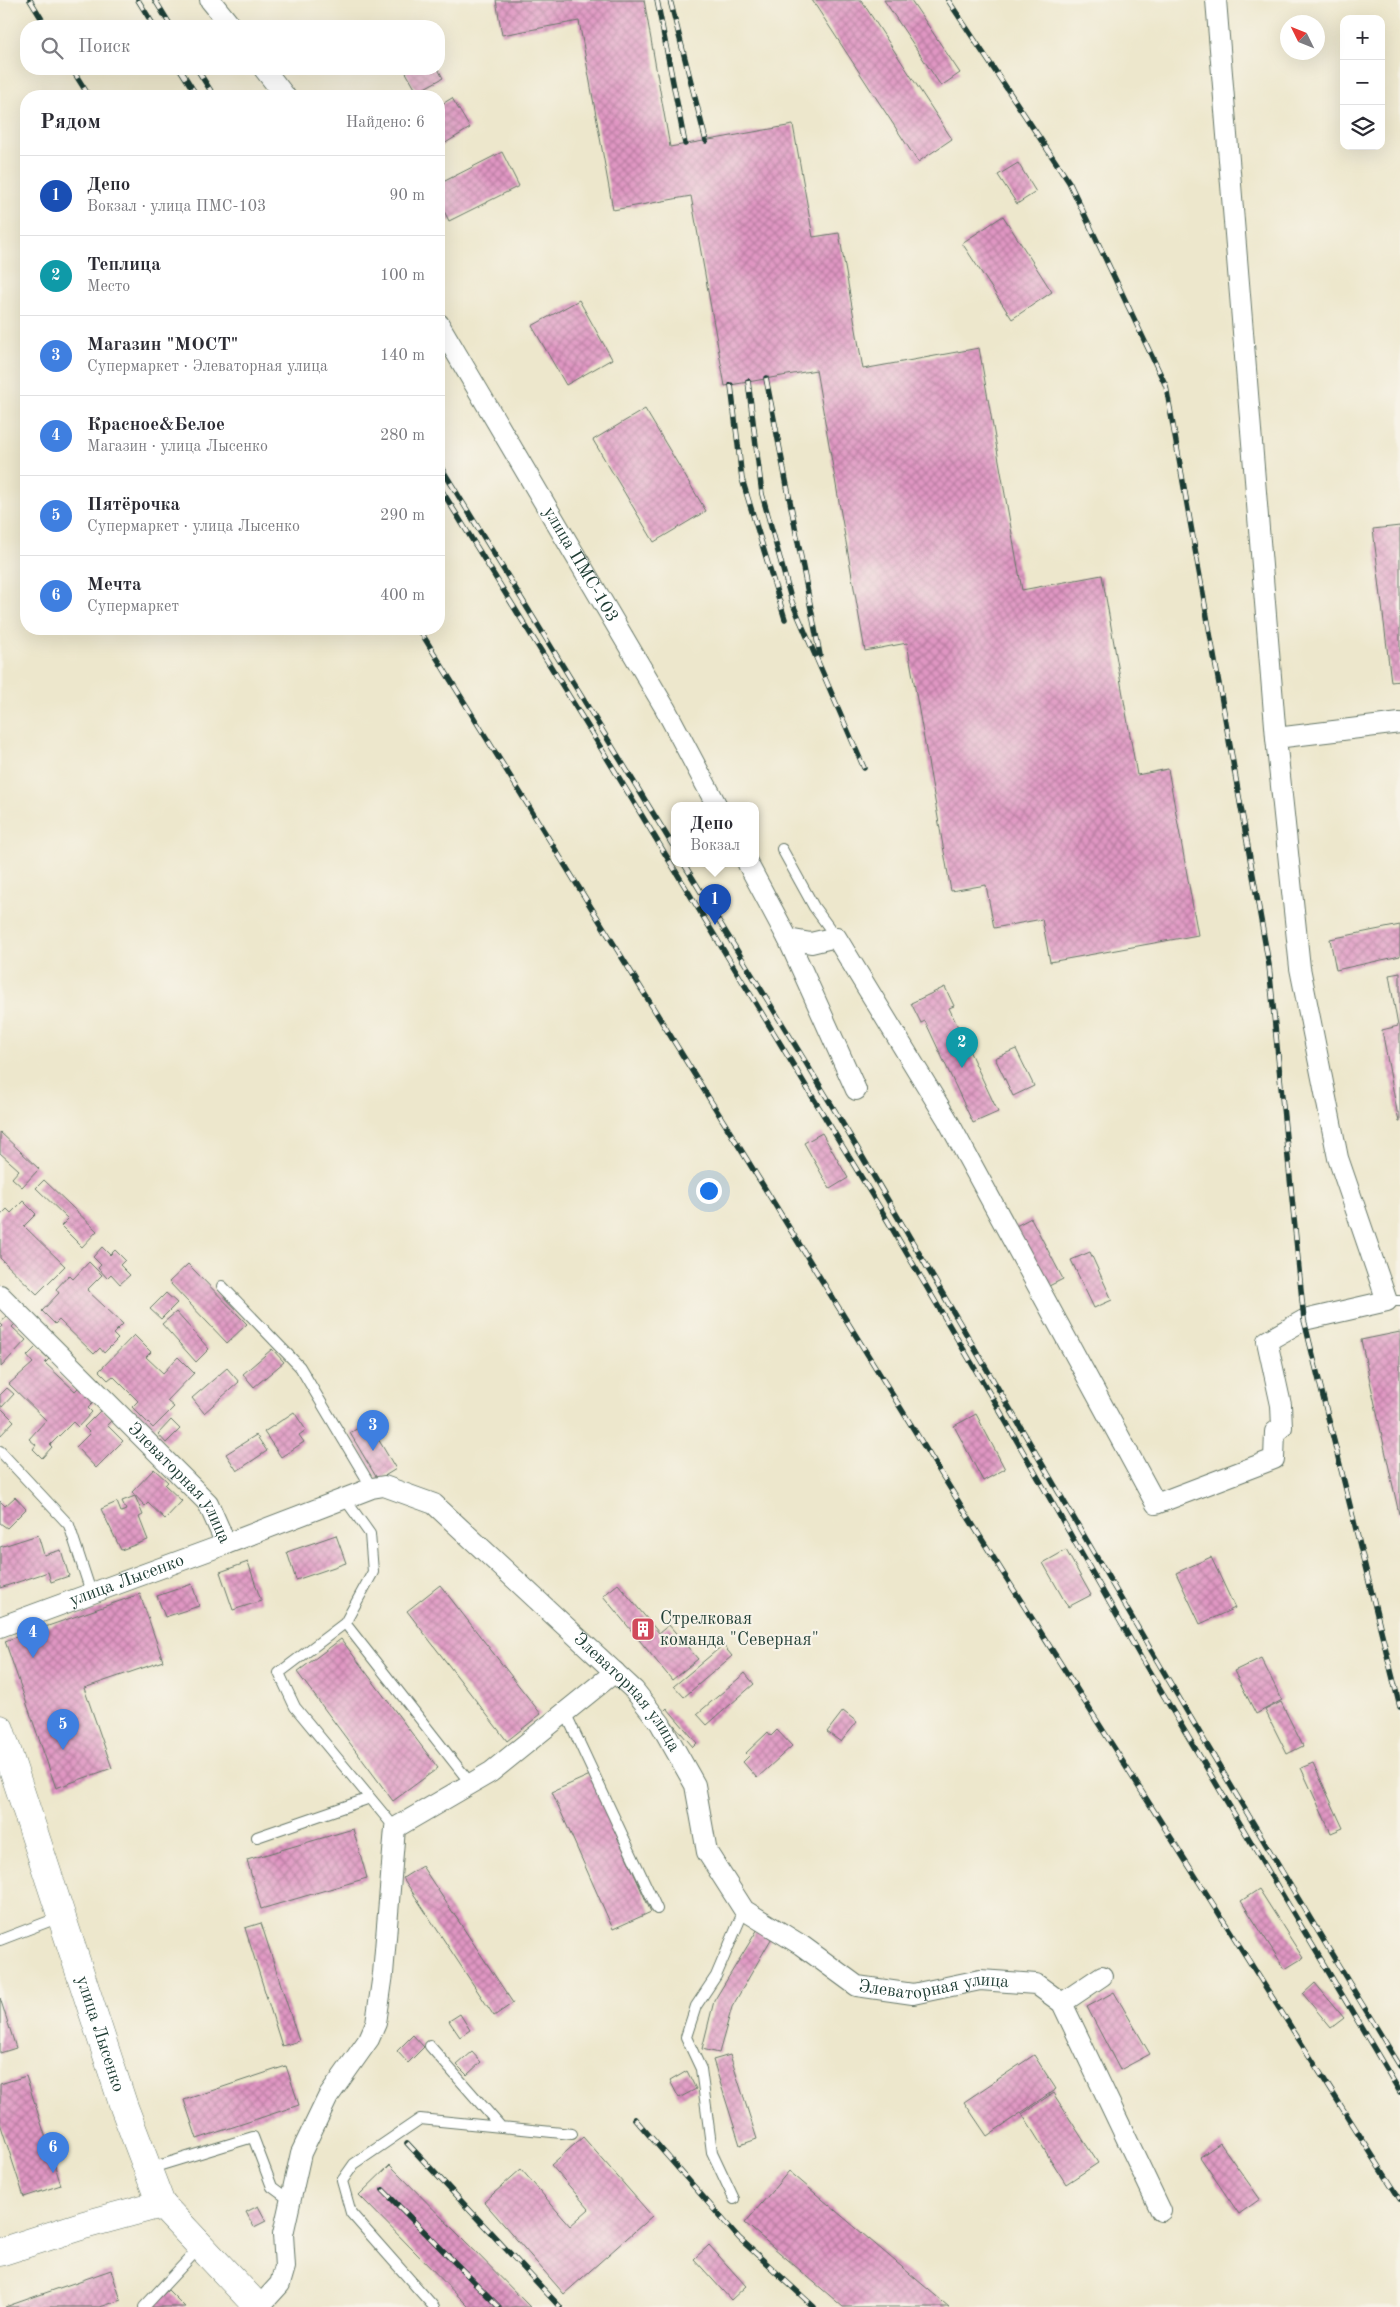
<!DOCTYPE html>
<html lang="ru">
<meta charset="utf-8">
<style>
:root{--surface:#fff;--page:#f2f2f3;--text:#2b2b33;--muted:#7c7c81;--line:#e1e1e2;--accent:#0b8043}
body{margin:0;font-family:"Old Standard TT",serif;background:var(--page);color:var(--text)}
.controls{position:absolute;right:15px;top:15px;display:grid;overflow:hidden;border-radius:10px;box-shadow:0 5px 20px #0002}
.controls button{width:45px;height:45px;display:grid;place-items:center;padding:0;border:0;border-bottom:1px solid var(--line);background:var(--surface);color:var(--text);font:25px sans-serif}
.compass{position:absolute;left:1280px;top:15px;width:45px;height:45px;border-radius:50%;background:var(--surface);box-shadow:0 5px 20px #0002;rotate:313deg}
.you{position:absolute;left:708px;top:1190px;width:18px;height:18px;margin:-12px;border:4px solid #fff;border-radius:50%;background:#1a73e8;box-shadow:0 0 0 8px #1a73e833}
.badge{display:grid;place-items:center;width:32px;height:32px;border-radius:50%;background:var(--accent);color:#fff;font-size:16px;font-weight:700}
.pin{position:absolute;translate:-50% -41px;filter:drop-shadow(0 1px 2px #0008)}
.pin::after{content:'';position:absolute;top:26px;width:18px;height:15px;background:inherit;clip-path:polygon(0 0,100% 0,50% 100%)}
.popup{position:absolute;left:671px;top:802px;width:88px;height:65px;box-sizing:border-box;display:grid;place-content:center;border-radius:10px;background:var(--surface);filter:drop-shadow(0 1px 4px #0005);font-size:16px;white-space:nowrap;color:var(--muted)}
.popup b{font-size:19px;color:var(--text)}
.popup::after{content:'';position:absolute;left:50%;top:100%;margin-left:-10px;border:10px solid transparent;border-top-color:var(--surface)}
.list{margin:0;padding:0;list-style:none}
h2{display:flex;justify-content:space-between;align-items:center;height:65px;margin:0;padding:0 20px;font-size:21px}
h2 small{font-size:16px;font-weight:400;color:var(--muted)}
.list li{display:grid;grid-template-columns:32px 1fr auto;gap:15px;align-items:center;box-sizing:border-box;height:80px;padding:0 20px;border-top:1px solid var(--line)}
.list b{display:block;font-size:19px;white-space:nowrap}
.list p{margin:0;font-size:16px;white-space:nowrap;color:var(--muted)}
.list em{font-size:16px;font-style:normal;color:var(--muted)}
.icon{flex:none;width:28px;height:28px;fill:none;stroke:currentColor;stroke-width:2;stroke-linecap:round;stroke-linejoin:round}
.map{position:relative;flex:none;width:1400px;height:2307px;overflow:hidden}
.search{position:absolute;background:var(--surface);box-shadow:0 5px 20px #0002;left:20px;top:20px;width:425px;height:55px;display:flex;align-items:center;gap:12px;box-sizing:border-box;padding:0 18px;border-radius:20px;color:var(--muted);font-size:19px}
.panel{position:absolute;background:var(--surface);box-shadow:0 5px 20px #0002;left:20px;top:90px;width:425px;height:545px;border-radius:20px}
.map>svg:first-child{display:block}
.building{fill:url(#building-cross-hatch)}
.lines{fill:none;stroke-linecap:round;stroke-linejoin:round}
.service-casing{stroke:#677869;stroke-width:12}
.minor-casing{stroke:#677869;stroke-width:22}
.secondary-casing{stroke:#677869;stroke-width:29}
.service{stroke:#fff;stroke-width:10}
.minor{stroke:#fff;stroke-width:20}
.secondary{stroke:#fff;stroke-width:28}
.rail-casing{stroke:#1f3d34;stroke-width:5.5}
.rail{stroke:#f7f3e8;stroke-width:4;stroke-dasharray:11;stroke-linecap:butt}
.labels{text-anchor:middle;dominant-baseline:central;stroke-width:4.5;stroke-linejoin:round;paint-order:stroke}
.street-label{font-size:18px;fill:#1f3d34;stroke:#f7f3e8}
.poi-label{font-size:18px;fill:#1f3d34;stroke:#f7f3e8;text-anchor:start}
</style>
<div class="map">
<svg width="1400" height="2307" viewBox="0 0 1400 2307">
<defs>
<pattern id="building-cross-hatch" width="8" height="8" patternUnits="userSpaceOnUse" patternTransform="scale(1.25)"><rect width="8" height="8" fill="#e096c3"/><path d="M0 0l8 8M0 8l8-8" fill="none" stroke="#b57c9f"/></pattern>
</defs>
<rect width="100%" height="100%" fill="#f7f3e8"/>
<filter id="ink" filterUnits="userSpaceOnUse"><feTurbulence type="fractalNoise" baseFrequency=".02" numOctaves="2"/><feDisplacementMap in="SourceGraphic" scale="10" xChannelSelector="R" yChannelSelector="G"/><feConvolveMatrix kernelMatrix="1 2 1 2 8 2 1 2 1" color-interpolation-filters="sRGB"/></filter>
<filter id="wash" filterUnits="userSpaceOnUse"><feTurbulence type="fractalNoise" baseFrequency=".0096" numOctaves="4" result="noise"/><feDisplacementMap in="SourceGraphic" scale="20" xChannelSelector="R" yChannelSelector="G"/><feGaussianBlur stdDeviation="1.12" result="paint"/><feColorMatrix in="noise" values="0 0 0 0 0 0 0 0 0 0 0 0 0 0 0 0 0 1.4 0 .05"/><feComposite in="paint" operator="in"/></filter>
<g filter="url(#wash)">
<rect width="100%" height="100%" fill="#ede7cc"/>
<g id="blocks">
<path class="building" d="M 496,0 L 644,0 L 670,147 L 793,125 L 813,237 L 839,233 L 863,369 L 979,348 L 1022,590 L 1102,575 L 1137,775 L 1168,769 L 1198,935 L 1050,962 L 1042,919 L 994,928 L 986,885 L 951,891 L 907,643 L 865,651 L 816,370 L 725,386 L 691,196 L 613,210 L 579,21 L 502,35 Z
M 812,0 L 861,0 L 952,139 L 918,162 Z
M 884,0 L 911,0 L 960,73 L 941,86 Z
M 404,69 L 438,69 L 443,78 L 417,92 Z
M 452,98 L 470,128 L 439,147 L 439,106 Z
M 502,152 L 519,186 L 449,221 L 439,201 L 439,184 Z
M 1018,163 L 1036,192 L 1017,204 L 998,175 Z
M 1003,216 L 1052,292 L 1012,319 L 962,243 Z
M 579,300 L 612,359 L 566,385 L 532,326 Z
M 645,409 L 706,511 L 654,542 L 593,440 Z
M 1400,526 L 1400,681 L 1391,682 L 1373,529 Z
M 1400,925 L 1400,956 L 1336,970 L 1330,939 Z
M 1400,973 L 1400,1122 L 1399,1122 L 1382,1030 L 1398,1026 L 1389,975 Z
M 945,987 L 954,1006 L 949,1008 L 998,1112 L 973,1123 L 925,1021 L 921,1023 L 911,1003 Z
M 1016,1049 L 1034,1086 L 1013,1096 L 995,1058 Z
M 0,1132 L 39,1169 L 22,1187 L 12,1178 L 19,1170 L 0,1153 Z
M 822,1133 L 848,1178 L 830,1189 L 804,1143 Z
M 44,1180 L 97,1231 L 82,1247 L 61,1226 L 68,1219 L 36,1188 Z
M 23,1201 L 36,1214 L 24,1226 L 65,1266 L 37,1294 L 0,1258 L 0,1216 L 7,1209 L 11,1213 Z
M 1031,1218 L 1063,1279 L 1045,1288 L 1014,1227 Z
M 102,1247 L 110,1255 L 115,1250 L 125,1260 L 120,1265 L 130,1275 L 120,1284 L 111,1274 L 107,1278 L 98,1268 L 101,1265 L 93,1257 Z
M 1090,1252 L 1112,1300 L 1094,1308 L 1071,1260 Z
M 89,1262 L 102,1275 L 87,1290 L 123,1324 L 113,1334 L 118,1339 L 104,1353 L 100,1348 L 94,1354 L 59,1320 L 55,1324 L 42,1311 L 59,1293 L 56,1289 L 69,1275 L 73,1279 Z
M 188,1264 L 247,1324 L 227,1343 L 169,1282 Z
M 166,1293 L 177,1303 L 161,1319 L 150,1309 Z
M 176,1312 L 209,1349 L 196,1362 L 162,1324 Z
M 10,1314 L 18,1321 L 12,1327 L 26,1340 L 1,1367 L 0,1329 L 3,1326 L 0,1323 Z
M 1400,1332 L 1400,1514 L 1399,1514 L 1361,1340 Z
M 134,1335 L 151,1352 L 146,1357 L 163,1373 L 178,1357 L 194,1373 L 167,1401 L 174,1407 L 153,1428 L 132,1407 L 138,1401 L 113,1376 L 108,1380 L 99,1371 Z
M 36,1347 L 49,1359 L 45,1363 L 75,1391 L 79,1387 L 94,1402 L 88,1408 L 92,1412 L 78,1427 L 73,1422 L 50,1445 L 52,1447 L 42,1458 L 33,1449 L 36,1445 L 29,1439 L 46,1420 L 9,1384 L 33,1363 L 27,1356 Z
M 272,1349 L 284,1362 L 254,1387 L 243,1374 Z
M 227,1368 L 239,1382 L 204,1413 L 192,1398 Z
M 7,1388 L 14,1394 L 2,1407 L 0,1404 L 0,1395 Z
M 0,1407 L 14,1421 L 0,1436 Z
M 102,1409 L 113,1419 L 107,1425 L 123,1441 L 96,1468 L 76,1447 L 90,1433 L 84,1427 Z
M 294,1412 L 306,1430 L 299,1435 L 304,1442 L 281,1457 L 264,1432 Z
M 976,1414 L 1005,1469 L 983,1481 L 954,1426 Z
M 171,1420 L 180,1429 L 166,1443 L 158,1434 Z
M 368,1422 L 396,1469 L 378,1480 L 350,1433 Z
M 256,1435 L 267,1451 L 237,1471 L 226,1454 Z
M 154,1469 L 168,1482 L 165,1485 L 182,1501 L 165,1519 L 148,1503 L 145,1506 L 132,1492 Z
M 135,1496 L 143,1515 L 139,1517 L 148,1540 L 121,1550 L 101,1509 L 117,1502 L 121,1512 L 126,1510 L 122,1501 Z
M 15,1497 L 26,1509 L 7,1528 L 0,1523 L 0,1501 L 5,1506 Z
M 38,1535 L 44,1555 L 61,1550 L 69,1576 L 51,1582 L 48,1572 L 0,1588 L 0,1547 Z
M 336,1535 L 346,1563 L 296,1580 L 287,1552 Z
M 1066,1550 L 1091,1595 L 1068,1607 L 1043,1563 Z
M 1211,1557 L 1235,1608 L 1200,1624 L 1176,1573 Z
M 248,1562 L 261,1601 L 233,1610 L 220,1572 Z
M 192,1584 L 199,1606 L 165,1617 L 157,1596 Z
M 618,1584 L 659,1633 L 669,1625 L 698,1659 L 672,1680 L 603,1596 Z
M 440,1585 L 541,1714 L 507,1741 L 407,1611 Z
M 140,1594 L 163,1661 L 84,1688 L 112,1768 L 56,1788 L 5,1641 Z
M 341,1639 L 438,1768 L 393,1801 L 297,1672 Z
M 723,1645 L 732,1656 L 684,1697 L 674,1686 Z
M 1261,1658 L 1282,1700 L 1256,1714 L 1234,1671 Z
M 745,1673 L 754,1684 L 707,1725 L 697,1714 Z
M 1281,1702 L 1303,1746 L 1287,1754 L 1265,1710 Z
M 667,1708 L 697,1743 L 693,1747 L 663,1712 Z
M 843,1711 L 857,1722 L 841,1742 L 827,1732 Z
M 777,1730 L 792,1746 L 757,1778 L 743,1762 L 749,1756 L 746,1753 L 768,1732 L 771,1736 Z
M 1313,1763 L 1343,1828 L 1331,1833 L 1301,1768 Z
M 590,1775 L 651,1912 L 613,1929 L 552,1792 Z
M 353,1829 L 367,1878 L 261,1909 L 247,1860 Z
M 422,1866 L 513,2003 L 494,2016 L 403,1878 Z
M 1259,1889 L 1303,1958 L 1285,1969 L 1241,1901 Z
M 261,1923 L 299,2041 L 282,2046 L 245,1928 Z
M 759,1927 L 774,1934 L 732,2007 L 719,2053 L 702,2049 L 714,2001 Z
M 1315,1983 L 1344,2018 L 1331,2028 L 1303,1994 Z
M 1114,1992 L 1150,2054 L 1120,2070 L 1087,2007 Z
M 0,1998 L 16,2048 L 0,2053 Z
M 460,2014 L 470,2030 L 460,2037 L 449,2021 Z
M 413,2035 L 424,2047 L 408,2063 L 397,2051 Z
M 472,2052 L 481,2062 L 467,2075 L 457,2065 Z
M 730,2055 L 757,2139 L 740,2145 L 713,2060 Z
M 1034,2055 L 1056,2089 L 987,2136 L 964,2102 Z
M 286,2066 L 299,2105 L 197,2139 L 184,2100 Z
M 687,2071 L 696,2089 L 679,2098 L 670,2081 Z
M 26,2076 L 61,2185 L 24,2197 L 0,2123 L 0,2084 Z
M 1053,2093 L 1098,2163 L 1066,2184 L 1022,2114 Z
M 583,2137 L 652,2216 L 564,2294 L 484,2202 L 521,2169 L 570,2226 L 589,2209 L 551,2165 Z
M 1220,2143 L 1260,2199 L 1239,2214 L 1200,2157 Z
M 390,2165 L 530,2307 L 469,2307 L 359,2195 Z
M 789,2171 L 949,2307 L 843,2307 L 745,2223 Z
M 258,2206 L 266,2221 L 254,2227 L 246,2212 Z
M 709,2245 L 746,2286 L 731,2300 L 694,2259 Z
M 111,2270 L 121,2300 L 100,2307 L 5,2307 Z
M 168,2290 L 185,2307 L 151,2307 Z"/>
</g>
</g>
<g filter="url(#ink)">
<use href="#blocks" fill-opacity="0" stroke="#677869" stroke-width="1"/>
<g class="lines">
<g class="service-casing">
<path id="service" d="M 782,849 L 814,907 L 836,937
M 222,1286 L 300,1367 L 372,1488
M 1387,1301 L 1400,1301
M 0,1451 L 69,1525 L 91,1592
M 345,1499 L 370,1534 L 373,1572 L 345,1623 L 471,1784
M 345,1623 L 279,1673 L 295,1707 L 395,1828
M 565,1712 L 657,1909
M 257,1837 L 370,1798
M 0,1940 L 60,1917
M 430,2046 L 501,2127
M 148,2169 L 253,2137 L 272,2187 L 291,2201
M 734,2199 L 712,2152 L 701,2069 L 686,2037 L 696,2006 L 716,1976 L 744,1910
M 144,2307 L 200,2247
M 434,2307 L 351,2213 L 342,2181 L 354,2164 L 420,2119 L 572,2134"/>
</g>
<g class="minor-casing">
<g id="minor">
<path d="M 210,0 L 231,26"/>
<path d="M 1216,0 L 1276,738"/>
<path d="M 264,69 L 285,96"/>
<path id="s1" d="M 439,324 L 665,708 L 717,806"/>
<path d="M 748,864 L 788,939 L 856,1090"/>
<path d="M 788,939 L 811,943 L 836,937 L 947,1119 L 1156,1504 L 1274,1459 L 1275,1432 L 1282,1427 L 1281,1405 L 1267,1341 L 1304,1320 L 1387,1301 L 1338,1158 L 1300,968 L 1276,738 L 1400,723"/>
<path id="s2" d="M 0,1295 L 208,1503 L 226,1544 L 372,1488 L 384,1486 L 434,1504 L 634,1690 L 660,1723 L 695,1785 L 707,1852 L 744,1910 L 801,1945 L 857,1986 L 913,1994 L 980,1980 L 1036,1984 L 1062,2003 L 1161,2211"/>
<path id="s3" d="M 0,1627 L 226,1544"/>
<path d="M 1062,2003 L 1102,1976"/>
<path d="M 259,2307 L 280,2284 L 285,2267 L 283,2234 L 301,2153 L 328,2097 L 369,2039 L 376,2023 L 383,1974 L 395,1828 L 491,1772 L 615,1672"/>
</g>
</g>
<g class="secondary-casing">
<g id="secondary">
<path id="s4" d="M 0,1729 L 124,2107 L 161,2204 L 258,2307"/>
<path d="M 0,2252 L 84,2225 L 161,2204"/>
</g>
</g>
<use href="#service" class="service"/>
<use href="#minor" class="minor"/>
<use href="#secondary" class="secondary"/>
<g class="rail-casing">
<path id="rail" d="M 30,0 L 46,26
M 138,0 L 154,26
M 155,0 L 171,26
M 657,0 L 685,144
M 670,0 L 706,141
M 948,0 L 1069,182 L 1166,386 L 1269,965 L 1304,1320 L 1400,1707
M 72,69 L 89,96
M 180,69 L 197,96
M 197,69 L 214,96
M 766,378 L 820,655
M 748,381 L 762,494 L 792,602 L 864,768
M 731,385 L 742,479 L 785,619
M 439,464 L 675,849
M 439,486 L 590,730 L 883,1213 L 1001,1413 L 1140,1656 L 1400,2092
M 419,629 L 981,1538 L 1400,2199
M 684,864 C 741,958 800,1051 856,1146 C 1037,1453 1213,1762 1400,2066
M 635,2119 L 739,2238 L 814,2307
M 407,2143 L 560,2307
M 383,2190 L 499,2307"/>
</g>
<use href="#rail" class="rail"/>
</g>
</g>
<defs>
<g id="building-square" transform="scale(1.25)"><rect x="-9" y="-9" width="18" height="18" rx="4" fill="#d1495b" stroke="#f7f3e8"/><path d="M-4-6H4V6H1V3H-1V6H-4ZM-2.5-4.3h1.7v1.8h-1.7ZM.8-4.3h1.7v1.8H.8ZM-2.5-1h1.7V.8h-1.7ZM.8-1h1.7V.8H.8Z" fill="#fff"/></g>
</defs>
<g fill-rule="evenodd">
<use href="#building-square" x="643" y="1629"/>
</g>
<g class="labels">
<g class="street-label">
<text stroke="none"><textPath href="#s1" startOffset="279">улица ПМС-103</textPath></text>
<text stroke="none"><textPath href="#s2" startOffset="261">Элеваторная улица</textPath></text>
<text stroke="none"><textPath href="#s3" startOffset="135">улица Лысенко</textPath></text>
<text stroke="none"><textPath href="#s2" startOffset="831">Элеваторная улица</textPath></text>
<text stroke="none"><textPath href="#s2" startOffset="1298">Элеваторная улица</textPath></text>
<text stroke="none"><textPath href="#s4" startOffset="321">улица Лысенко</textPath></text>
</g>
<g class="poi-label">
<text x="660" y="1619">Стрелковая<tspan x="660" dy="21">команда "Северная"</tspan></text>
</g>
</g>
</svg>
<div class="controls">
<button>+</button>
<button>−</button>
<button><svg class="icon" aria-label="layers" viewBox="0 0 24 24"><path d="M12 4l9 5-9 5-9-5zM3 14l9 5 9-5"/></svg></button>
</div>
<svg class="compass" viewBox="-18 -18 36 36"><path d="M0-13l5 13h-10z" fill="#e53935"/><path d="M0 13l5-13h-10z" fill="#7c7c81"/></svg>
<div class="you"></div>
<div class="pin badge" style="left:715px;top:925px;background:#1a4fb4">1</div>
<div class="popup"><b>Депо</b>Вокзал</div>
<div class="pin badge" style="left:962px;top:1068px;background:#0f9aa8">2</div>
<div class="pin badge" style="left:373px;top:1451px;background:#3f7fe0">3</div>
<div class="pin badge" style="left:33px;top:1658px;background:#3f7fe0">4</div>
<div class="pin badge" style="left:63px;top:1750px;background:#3f7fe0">5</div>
<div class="pin badge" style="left:53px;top:2173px;background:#3f7fe0">6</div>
<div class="search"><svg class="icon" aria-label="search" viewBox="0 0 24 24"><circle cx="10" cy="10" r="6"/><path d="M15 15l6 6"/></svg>Поиск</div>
<section class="panel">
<h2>Рядом<small>Найдено: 6</small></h2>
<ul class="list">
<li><span class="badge" style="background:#1a4fb4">1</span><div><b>Депо</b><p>Вокзал · улица ПМС-103</p></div><em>90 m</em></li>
<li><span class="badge" style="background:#0f9aa8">2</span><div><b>Теплица</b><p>Место</p></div><em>100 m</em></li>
<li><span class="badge" style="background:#3f7fe0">3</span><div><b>Магазин &quot;МОСТ&quot;</b><p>Супермаркет · Элеваторная улица</p></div><em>140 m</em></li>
<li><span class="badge" style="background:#3f7fe0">4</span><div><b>Красное&amp;Белое</b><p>Магазин · улица Лысенко</p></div><em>280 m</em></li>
<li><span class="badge" style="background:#3f7fe0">5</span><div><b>Пятёрочка</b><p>Супермаркет · улица Лысенко</p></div><em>290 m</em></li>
<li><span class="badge" style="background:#3f7fe0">6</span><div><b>Мечта</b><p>Супермаркет</p></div><em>400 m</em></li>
</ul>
</section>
</div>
